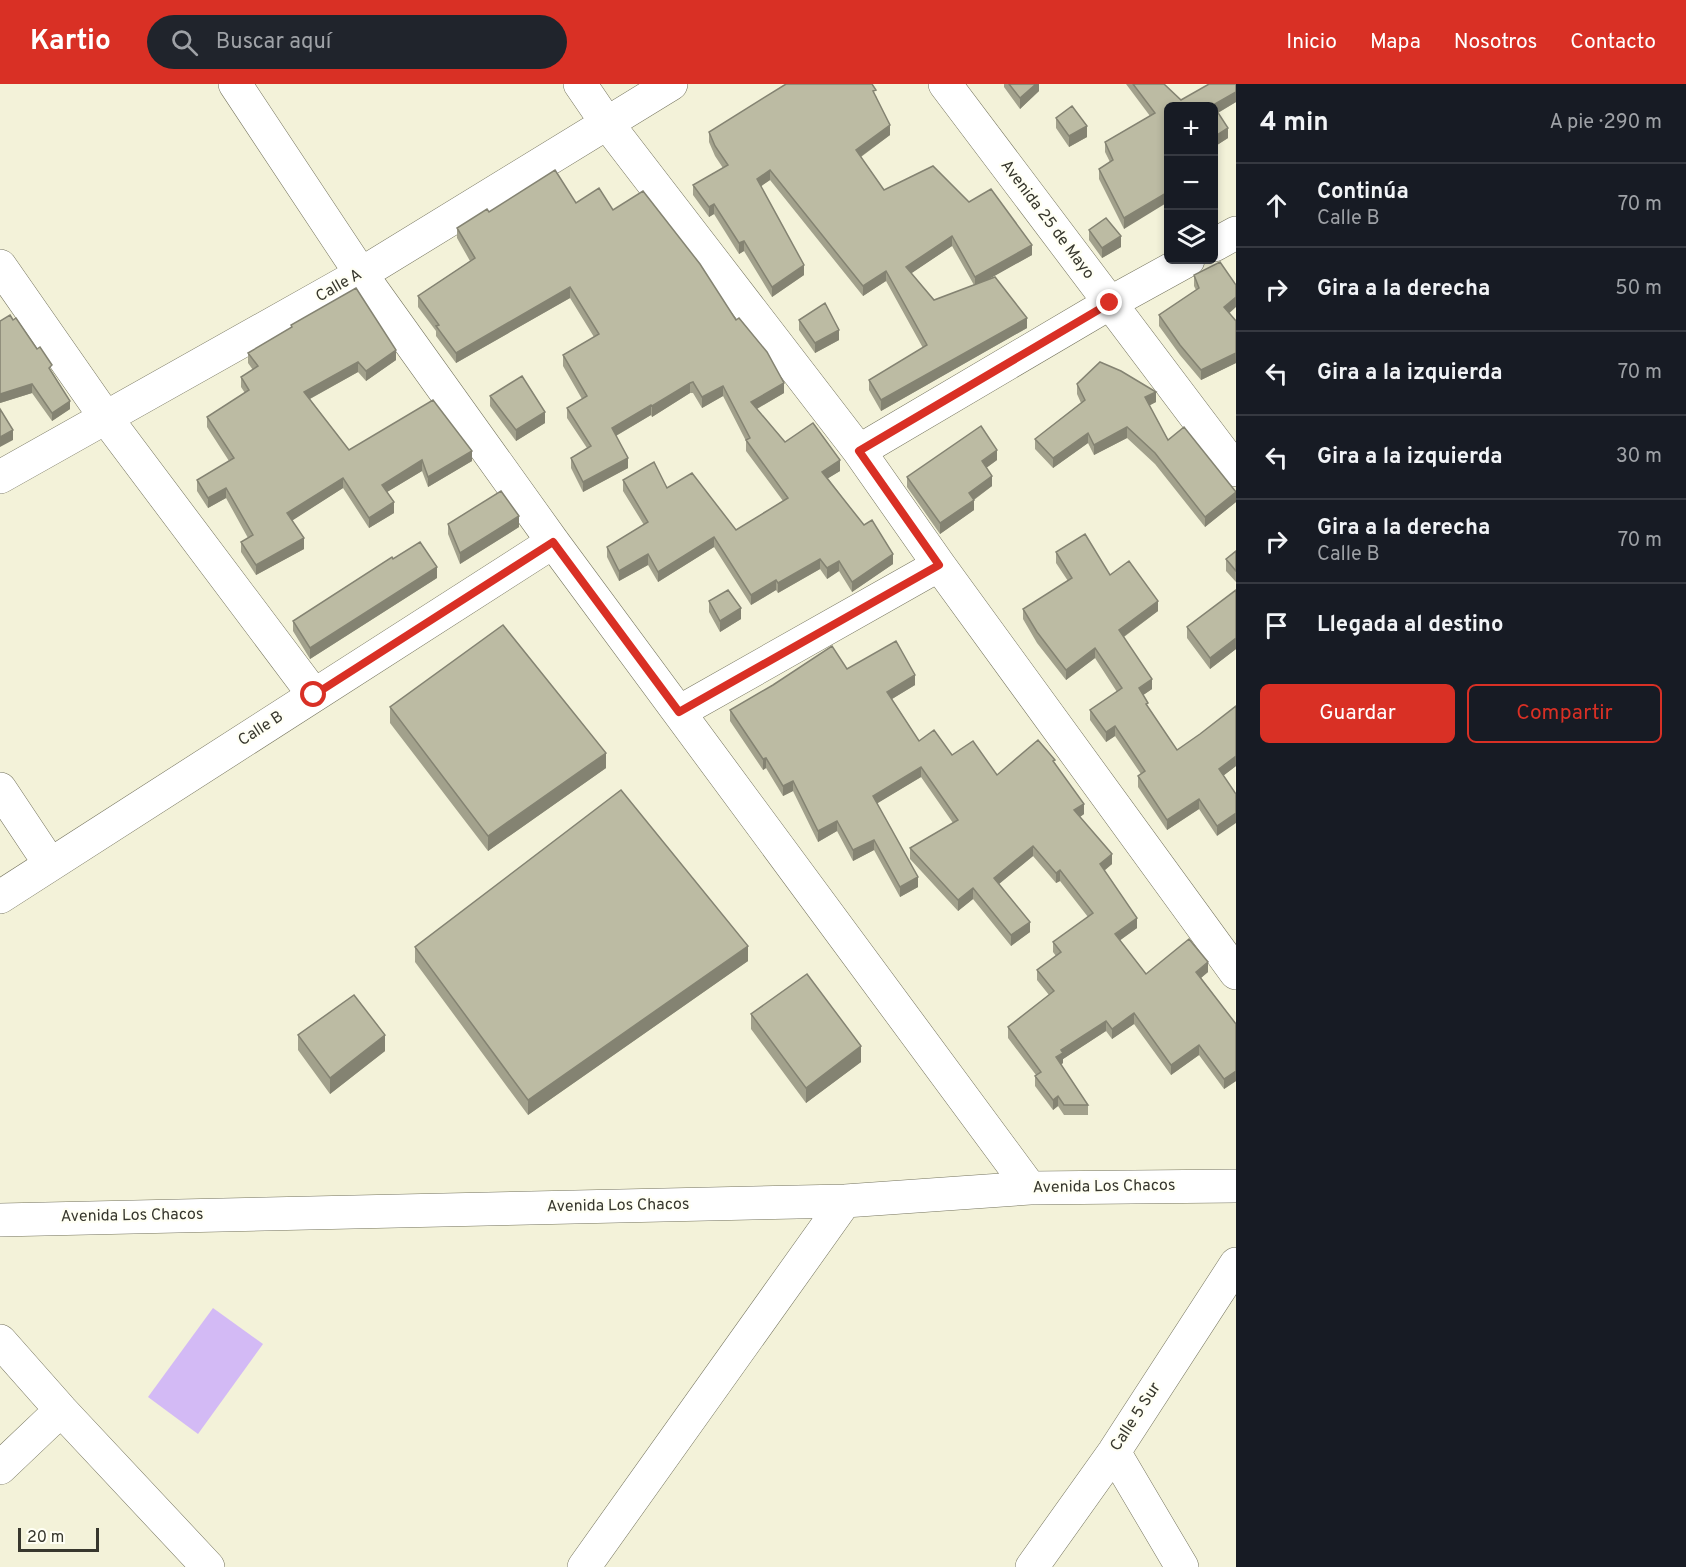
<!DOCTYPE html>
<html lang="es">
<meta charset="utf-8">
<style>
:root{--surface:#171b24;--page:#20242c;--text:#f1f3f6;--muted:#9ea1a6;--line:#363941;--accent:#d93025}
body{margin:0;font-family:Overpass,sans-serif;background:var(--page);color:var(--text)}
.controls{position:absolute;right:18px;top:18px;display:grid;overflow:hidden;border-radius:9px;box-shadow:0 3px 9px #0003}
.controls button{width:54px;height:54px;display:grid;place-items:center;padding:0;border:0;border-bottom:2px solid var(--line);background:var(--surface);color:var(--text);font:30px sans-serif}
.scale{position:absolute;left:18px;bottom:15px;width:81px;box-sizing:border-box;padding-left:6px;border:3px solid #37372d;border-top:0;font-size:16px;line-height:21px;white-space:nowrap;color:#37372d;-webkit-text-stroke:4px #fffff4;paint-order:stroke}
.stop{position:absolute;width:18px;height:18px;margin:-14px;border:4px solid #d93025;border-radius:50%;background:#fff}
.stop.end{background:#d93025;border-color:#fff;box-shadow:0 2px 6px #0008}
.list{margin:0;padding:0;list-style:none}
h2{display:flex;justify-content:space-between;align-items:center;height:78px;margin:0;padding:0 24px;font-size:26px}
h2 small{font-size:20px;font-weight:400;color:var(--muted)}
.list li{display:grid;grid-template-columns:39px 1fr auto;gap:18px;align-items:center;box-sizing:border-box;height:84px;padding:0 24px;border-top:2px solid var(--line)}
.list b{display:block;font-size:22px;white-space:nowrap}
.list p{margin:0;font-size:20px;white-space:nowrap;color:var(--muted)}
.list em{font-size:20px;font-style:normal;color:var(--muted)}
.actions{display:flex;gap:12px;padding:18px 24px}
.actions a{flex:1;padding:14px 0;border:2px solid var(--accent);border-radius:9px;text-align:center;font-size:21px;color:var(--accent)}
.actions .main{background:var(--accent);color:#fff}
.icon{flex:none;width:33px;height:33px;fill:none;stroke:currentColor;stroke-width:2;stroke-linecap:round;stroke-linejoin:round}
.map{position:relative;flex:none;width:1236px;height:1483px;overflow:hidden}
header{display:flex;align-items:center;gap:36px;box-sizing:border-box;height:84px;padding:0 30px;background:var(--accent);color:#fff}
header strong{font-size:28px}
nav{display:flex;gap:33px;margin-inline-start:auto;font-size:21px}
.search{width:420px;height:54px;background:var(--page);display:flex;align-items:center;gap:15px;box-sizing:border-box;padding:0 21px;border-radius:33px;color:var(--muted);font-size:22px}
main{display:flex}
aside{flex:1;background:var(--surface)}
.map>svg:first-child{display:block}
.pitch{fill:#d3baf5}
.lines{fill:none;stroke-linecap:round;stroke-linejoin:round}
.minor-casing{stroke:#75745e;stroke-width:34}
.minor{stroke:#fff;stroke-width:33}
.wall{fill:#a2a18c;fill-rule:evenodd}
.shaded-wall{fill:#848372}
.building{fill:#bcbba3;stroke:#848372;stroke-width:1.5}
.route{stroke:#d93025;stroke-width:8}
.labels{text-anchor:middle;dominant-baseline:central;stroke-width:4.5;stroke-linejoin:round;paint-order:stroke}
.street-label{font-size:16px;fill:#37372d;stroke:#fffff4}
</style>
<header>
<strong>Kartio</strong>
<div class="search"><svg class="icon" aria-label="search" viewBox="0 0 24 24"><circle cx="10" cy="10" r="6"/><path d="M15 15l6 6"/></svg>Buscar aquí</div>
<nav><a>Inicio</a><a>Mapa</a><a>Nosotros</a><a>Contacto</a></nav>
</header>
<main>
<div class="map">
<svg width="1236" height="1483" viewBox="0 0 1236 1483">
<rect width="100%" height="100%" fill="#f3f2d9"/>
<path class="pitch" d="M 213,1224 L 263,1260 L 198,1350 L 148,1313 Z"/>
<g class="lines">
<g class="minor-casing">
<path id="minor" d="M 235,0 L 361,190 L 553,458 L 1030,1104
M 580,0 L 606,38 L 859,367 L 939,481 L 1236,889
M 945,0 L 1236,386
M 1214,161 L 1236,149
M 0,182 L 106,334 L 314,611
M 859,367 L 1110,219 L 1188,176
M 0,393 L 361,190 L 671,0
M 679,628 L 939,481
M 0,705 L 50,780
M 0,813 L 553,458
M 0,1136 L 845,1117 L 1030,1104 L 1236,1102
M 0,1257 L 61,1326 L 208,1483
M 1114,1368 L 1182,1483
M 0,1384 L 61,1326
M 584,1483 L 845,1117
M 1032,1483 L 1114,1368 L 1236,1180"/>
</g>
<use href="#minor" class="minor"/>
</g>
<path class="wall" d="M 1004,0 L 1039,0 L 1039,7 L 1020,25 L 1004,3 Z
M 1126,0 L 1164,0 L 1181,16 L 1236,0 L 1236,18 L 1218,29 L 1228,54 L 1214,63 L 1214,22 L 1124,145 L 1099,95 L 1099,85 L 1110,78 L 1105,68 L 1105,58 L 1150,32 Z
M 876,12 L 890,51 L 861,73 L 884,106 L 969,118 L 1032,171 L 986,196 L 1027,244 L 881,327 L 869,306 L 869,296 L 923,264 L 886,197 L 863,212 L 770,96 L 761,102 L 804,191 L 772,213 L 744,167 L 739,170 L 714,130 L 709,133 L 693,111 L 693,101 L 723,84 L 715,72 L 709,58 L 709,48 ZM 952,162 L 974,201 L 934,216 L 911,189 Z
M 1056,34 L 1087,53 L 1069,63 L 1056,44 Z
M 576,119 L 613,126 L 784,309 L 757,325 L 785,358 L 840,387 L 828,394 L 893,480 L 852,508 L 839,487 L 827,495 L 820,485 L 778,509 L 776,506 L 751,521 L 714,463 L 658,498 L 648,481 L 619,497 L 607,473 L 607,463 L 644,441 L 623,407 L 623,396 L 667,404 L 736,446 L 783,417 L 746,367 L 746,357 L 723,312 L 702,324 L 693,309 L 690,309 L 652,333 L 651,331 L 616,352 L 628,384 L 583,408 L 571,384 L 571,374 L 587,364 L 567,334 L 567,324 L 582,315 L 563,282 L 563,271 L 594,253 L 570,214 L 456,279 L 436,252 L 436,247 L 418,223 L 418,212 L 470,177 L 457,154 L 457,144 L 489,128 Z
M 1089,146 L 1121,163 L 1102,174 L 1089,156 Z
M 1194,191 L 1236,237 L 1236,279 L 1201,296 L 1180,271 L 1159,242 L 1159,231 L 1196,206 L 1194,202 Z
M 799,236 L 839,256 L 815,269 L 799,246 Z
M 0,237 L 52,289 L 70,325 L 52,337 L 32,309 L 0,319 Z
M 291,241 L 396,276 L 366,297 L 358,288 L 310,315 L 349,366 L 472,377 L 428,403 L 422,387 L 387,408 L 394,429 L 369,444 L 343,404 L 292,436 L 304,465 L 256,491 L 241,468 L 241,458 L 248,454 L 226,414 L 208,424 L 197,407 L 197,396 L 229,377 L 207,343 L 207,333 L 245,309 L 241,303 L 241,293 L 253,286 L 248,279 L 248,269 L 291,244 Z
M 1077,300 L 1156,318 L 1149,321 L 1168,356 L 1236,408 L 1236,418 L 1205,443 L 1155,380 L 1127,354 L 1094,371 L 1088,359 L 1053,384 L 1035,365 L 1035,355 L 1081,319 L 1077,310 Z
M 490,312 L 545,339 L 516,357 L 490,322 Z
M 997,376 L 986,384 L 992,402 L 974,416 L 974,426 L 940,450 L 907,403 L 907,393 Z
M 448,440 L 519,443 L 460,480 L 448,450 Z
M 1236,467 L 1236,498 L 1226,487 L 1226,475 Z
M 1056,468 L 1110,491 L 1158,527 L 1124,553 L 1152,605 L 1143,611 L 1148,623 L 1177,666 L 1236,682 L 1224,691 L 1217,752 L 1199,725 L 1167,746 L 1138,703 L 1138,692 L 1141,690 L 1115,652 L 1106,658 L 1090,636 L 1090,626 L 1117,608 L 1095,574 L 1066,596 L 1037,559 L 1023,535 L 1023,525 L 1068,497 L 1056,479 Z
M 437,494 L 310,575 L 293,547 L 293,537 Z
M 1236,506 L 1236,565 L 1210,585 L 1187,554 L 1187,543 Z
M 709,517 L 741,535 L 720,548 L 709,528 Z
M 847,585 L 915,601 L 892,615 L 919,657 L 997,691 L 1055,679 L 1084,730 L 1080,733 L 1112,780 L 1104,787 L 1137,844 L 1120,856 L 1146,890 L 1208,888 L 1201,894 L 1236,940 L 1236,997 L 1224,1005 L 1199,971 L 1171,991 L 1134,940 L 1112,955 L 1106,947 L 1063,975 L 1063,979 L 1060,981 L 1088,1021 L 1088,1031 L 1064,1031 L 1058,1022 L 1053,1026 L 1035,1002 L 1035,992 L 1036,991 L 1008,954 L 1008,943 L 1049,911 L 1037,896 L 1037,886 L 1056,872 L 1053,868 L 1053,858 L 1088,833 L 1060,797 L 1056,799 L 1033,772 L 999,800 L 1030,848 L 1011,862 L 973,815 L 958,827 L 910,775 L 910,764 L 953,739 L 921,693 L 877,719 L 918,803 L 900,813 L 874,766 L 853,777 L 837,747 L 818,758 L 793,707 L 783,712 L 766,684 L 763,686 L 730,637 L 730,626 Z
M 390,623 L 606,684 L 488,767 L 390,639 Z
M 415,863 L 748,877 L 528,1031 L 415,878 Z
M 751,930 L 861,978 L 806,1019 L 751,945 Z
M 298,951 L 385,967 L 330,1010 L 298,966 Z"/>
<path class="shaded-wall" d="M 1036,0 L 1039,0 L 1039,7 L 1020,25 L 1020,14 Z
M 1236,8 L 1236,18 L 1214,31 L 1213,21 Z
M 890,41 L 890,51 L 856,76 L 856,66 Z
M 1087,42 L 1087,53 L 1069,63 L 1069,52 Z
M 1228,44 L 1228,54 L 1214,63 L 1214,53 Z
M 770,86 L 770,96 L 757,105 L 757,95 Z
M 1168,108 L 1168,118 L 1124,145 L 1124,134 Z
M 714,120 L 714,130 L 709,133 L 709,123 Z
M 952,152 L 952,162 L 906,193 L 906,183 Z
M 1121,152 L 1121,163 L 1102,174 L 1102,164 Z
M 744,157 L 744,167 L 739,170 L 739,159 Z
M 1032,161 L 1032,171 L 975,203 L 975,193 Z
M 804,181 L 804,191 L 772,213 L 772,203 Z
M 886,187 L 886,197 L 863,212 L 863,202 Z
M 570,203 L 570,214 L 456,279 L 456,269 Z
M 1236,213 L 1236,223 L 1224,234 L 1224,223 Z
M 1027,234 L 1027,244 L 881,327 L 881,316 Z
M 839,246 L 839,256 L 815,269 L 815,259 Z
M 396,266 L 396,276 L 366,297 L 366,287 Z
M 1236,269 L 1236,279 L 1201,296 L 1201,286 Z
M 358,278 L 358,288 L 304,318 L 304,308 Z
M 690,299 L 690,309 L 652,333 L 652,322 Z
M 784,299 L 784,309 L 751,328 L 751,318 Z
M 32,300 L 32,309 L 0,319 L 0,310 Z
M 723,302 L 723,312 L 702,324 L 702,313 Z
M 1156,308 L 1156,318 L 1145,324 L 1145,313 Z
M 70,317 L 70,325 L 52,337 L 52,329 Z
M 651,321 L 651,331 L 612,354 L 612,344 Z
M 545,328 L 545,339 L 516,357 L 516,346 Z
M 1127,343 L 1127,354 L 1094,371 L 1094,361 Z
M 13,346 L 13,356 L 0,363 L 0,353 Z
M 1088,349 L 1088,359 L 1053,384 L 1053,374 Z
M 997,366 L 997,376 L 982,387 L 982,377 Z
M 472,367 L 472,377 L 428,403 L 428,393 Z
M 628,374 L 628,384 L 583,408 L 583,398 Z
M 422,376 L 422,387 L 382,411 L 382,401 Z
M 840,376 L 840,387 L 822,398 L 822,388 Z
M 992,392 L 992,402 L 969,419 L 969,409 Z
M 343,394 L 343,404 L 287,440 L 287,429 Z
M 226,404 L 226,414 L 208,424 L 208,414 Z
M 1236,408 L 1236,418 L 1205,443 L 1205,433 Z
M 974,416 L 974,426 L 940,450 L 940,439 Z
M 394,418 L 394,429 L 369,444 L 369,434 Z
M 519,432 L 519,443 L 460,480 L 460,469 Z
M 714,453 L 714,463 L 658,498 L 658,488 Z
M 304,454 L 304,465 L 256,491 L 256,481 Z
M 648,470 L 648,481 L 619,497 L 619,487 Z
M 893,470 L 893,480 L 852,508 L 852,498 Z
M 820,475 L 820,485 L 778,509 L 778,499 Z
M 839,477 L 839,487 L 827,495 L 827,484 Z
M 437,483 L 437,494 L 310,575 L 310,564 Z
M 776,496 L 776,506 L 751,521 L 751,511 Z
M 1158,517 L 1158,527 L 1119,556 L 1119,546 Z
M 741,524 L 741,535 L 720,548 L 720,537 Z
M 1236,554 L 1236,565 L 1210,585 L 1210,574 Z
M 1095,564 L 1095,574 L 1066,596 L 1066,586 Z
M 915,591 L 915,601 L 887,618 L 887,608 Z
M 1152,595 L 1152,605 L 1139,614 L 1139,604 Z
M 1115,642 L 1115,652 L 1106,658 L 1106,648 Z
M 606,669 L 606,684 L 488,767 L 488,752 Z
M 1236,672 L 1236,682 L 1219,695 L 1219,685 Z
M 766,674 L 766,684 L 763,686 L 763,675 Z
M 921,683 L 921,693 L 873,722 L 873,712 Z
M 793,697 L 793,707 L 783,712 L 783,702 Z
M 1199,715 L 1199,725 L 1167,746 L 1167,736 Z
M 1084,720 L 1084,730 L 1074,737 L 1074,726 Z
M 1236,729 L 1236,739 L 1217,752 L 1217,742 Z
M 837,737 L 837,747 L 818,758 L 818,747 Z
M 874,756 L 874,766 L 853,777 L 853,766 Z
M 1033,762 L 1033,772 L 994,804 L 994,794 Z
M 1112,770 L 1112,780 L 1100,790 L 1100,780 Z
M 1060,786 L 1060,797 L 1056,799 L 1056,789 Z
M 918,793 L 918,803 L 900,813 L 900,803 Z
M 973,804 L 973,815 L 958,827 L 958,816 Z
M 1137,834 L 1137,844 L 1115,860 L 1115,850 Z
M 1030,838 L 1030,848 L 1011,862 L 1011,851 Z
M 748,862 L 748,877 L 528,1031 L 528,1016 Z
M 1208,878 L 1208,888 L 1196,898 L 1196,888 Z
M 1134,929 L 1134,940 L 1112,955 L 1112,945 Z
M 1106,937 L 1106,947 L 1063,975 L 1063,979 L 1056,984 L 1056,973 L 1061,966 Z
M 385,951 L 385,967 L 330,1010 L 330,994 Z
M 1199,961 L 1199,971 L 1171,991 L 1171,981 Z
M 861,962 L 861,978 L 806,1019 L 806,1004 Z
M 1236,987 L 1236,997 L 1224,1005 L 1224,995 Z
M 1058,1012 L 1058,1022 L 1053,1026 L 1053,1016 Z"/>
<path class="building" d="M 786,0 L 872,0 L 876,6 L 873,7 L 890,41 L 856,66 L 884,106 L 933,82 L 969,118 L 991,105 L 1032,161 L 975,193 L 952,152 L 906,183 L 934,216 L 995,193 L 1027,234 L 881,316 L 869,296 L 927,261 L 886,187 L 863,202 L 770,86 L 757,95 L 804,181 L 772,203 L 744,157 L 739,159 L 714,120 L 709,123 L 693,101 L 728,81 L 715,62 L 709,48 Z
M 1009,0 L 1036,0 L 1020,14 Z
M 1133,0 L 1164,0 L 1181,16 L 1209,0 L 1236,0 L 1236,8 L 1213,21 L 1228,44 L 1214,53 L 1214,22 L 1168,22 L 1168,108 L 1124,134 L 1099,85 L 1113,76 L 1105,58 L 1155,29 Z
M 1072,22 L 1087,42 L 1069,52 L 1056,34 Z
M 555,86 L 576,119 L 599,104 L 613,126 L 643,107 L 700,180 L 736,236 L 739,234 L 767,268 L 784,299 L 751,318 L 785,358 L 813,339 L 840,376 L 822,388 L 864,441 L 872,436 L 893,470 L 852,498 L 839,477 L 827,484 L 820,475 L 778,499 L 776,496 L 751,511 L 714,453 L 658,488 L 648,470 L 619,487 L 607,463 L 648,438 L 623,396 L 654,378 L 667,404 L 692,389 L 736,446 L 788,414 L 746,356 L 750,354 L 723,302 L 702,313 L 693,298 L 690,299 L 652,322 L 651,321 L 612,344 L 628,374 L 583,398 L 571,374 L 591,362 L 567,324 L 587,312 L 563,271 L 599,250 L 570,203 L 456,269 L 436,242 L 439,241 L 418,212 L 475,174 L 457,144 L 487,125 L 489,128 Z
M 1106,134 L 1121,152 L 1102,164 L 1089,146 Z
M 1220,178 L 1236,201 L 1236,213 L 1224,223 L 1236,237 L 1236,269 L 1201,286 L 1180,261 L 1159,231 L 1199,204 L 1194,191 Z
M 356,204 L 396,266 L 366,287 L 358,278 L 304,308 L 349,366 L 433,316 L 472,367 L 428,393 L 422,376 L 382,401 L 394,418 L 369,434 L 343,394 L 287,429 L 304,454 L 256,481 L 241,458 L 253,451 L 226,404 L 208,414 L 197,396 L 234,374 L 207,333 L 249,306 L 241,293 L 258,282 L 248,269 L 292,243 L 291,241 Z
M 825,219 L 839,246 L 815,259 L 799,236 Z
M 10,231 L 13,236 L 16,234 L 37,265 L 40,263 L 52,281 L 49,284 L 70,317 L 52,329 L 32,300 L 0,310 L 0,237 Z
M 1100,278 L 1121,287 L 1156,308 L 1145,313 L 1168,356 L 1184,343 L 1236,408 L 1205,433 L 1155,369 L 1127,343 L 1094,361 L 1088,349 L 1053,374 L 1035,355 L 1085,316 L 1077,300 Z
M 522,292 L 545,328 L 516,346 L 490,312 Z
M 0,325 L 13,346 L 0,353 Z
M 981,342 L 997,366 L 982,377 L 992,392 L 969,409 L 974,416 L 940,439 L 907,393 Z
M 501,407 L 519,432 L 460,469 L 448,440 Z
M 1085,450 L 1110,491 L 1129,477 L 1158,517 L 1119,546 L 1152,595 L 1139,604 L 1148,619 L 1146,620 L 1177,666 L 1200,650 L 1236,622 L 1236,672 L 1219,685 L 1236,710 L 1236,729 L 1217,742 L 1199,715 L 1167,736 L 1138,692 L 1145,687 L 1115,642 L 1106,648 L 1090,626 L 1122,604 L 1095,564 L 1066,586 L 1037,548 L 1023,525 L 1072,494 L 1056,468 Z
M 420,458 L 437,483 L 310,564 L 293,537 L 392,473 L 393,475 Z
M 1236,467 L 1236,487 L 1226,475 Z
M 728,506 L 741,524 L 720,537 L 709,517 Z
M 1236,506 L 1236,554 L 1210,574 L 1187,543 Z
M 503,541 L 606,669 L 488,752 L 390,623 Z
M 896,557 L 915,591 L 887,608 L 919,657 L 934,646 L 952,671 L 973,657 L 997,691 L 1038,656 L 1055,676 L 1053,677 L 1084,720 L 1074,726 L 1112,770 L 1100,780 L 1137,834 L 1115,850 L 1146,890 L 1189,855 L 1208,878 L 1196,888 L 1236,940 L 1236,987 L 1224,995 L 1199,961 L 1171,981 L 1134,929 L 1112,945 L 1106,937 L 1061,966 L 1063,969 L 1056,973 L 1088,1021 L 1064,1021 L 1058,1012 L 1053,1016 L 1035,992 L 1041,988 L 1008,943 L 1054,907 L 1037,886 L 1061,868 L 1053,858 L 1093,829 L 1060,786 L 1056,789 L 1033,762 L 994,794 L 1030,838 L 1011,851 L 973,804 L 958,816 L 910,764 L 958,736 L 921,683 L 873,712 L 918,793 L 900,803 L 874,756 L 853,766 L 837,737 L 818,747 L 793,697 L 783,702 L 766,674 L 763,675 L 730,626 L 773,601 L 832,562 L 847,585 Z
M 621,706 L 748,862 L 528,1016 L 415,863 Z
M 807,890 L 861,962 L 806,1004 L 751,930 Z
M 354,911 L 385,951 L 330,994 L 298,951 Z"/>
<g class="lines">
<path class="route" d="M 314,611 L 553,458 L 679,628 L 939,481 L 859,367 L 1110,219"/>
</g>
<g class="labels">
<g class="street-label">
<text transform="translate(1047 136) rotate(53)">Avenida 25 de Mayo</text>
<text transform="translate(339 202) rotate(-30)">Calle A</text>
<text transform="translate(261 645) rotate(-33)">Calle B</text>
<text transform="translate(1104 1103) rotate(-1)">Avenida Los Chacos</text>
<text transform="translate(618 1122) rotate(-1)">Avenida Los Chacos</text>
<text transform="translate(132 1132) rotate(-1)">Avenida Los Chacos</text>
<text transform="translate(1136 1333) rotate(-57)">Calle 5 Sur</text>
</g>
</g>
</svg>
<div class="controls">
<button>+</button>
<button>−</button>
<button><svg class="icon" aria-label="layers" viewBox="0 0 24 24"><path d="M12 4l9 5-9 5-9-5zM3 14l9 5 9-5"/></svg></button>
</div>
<div class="scale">20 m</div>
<div class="stop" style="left:314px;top:611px"></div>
<div class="stop end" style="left:1110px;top:219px"></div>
</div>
<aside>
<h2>4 min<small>A pie · 290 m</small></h2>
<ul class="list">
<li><svg class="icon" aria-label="ahead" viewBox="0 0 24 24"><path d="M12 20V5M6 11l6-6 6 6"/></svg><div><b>Continúa</b><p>Calle B</p></div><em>70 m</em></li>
<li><svg class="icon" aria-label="right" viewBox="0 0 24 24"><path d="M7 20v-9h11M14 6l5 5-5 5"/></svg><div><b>Gira a la derecha</b></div><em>50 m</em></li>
<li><svg class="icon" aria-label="left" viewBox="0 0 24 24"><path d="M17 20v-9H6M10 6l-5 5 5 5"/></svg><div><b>Gira a la izquierda</b></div><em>70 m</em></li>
<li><svg class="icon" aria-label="left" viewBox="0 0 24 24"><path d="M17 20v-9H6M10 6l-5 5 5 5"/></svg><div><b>Gira a la izquierda</b></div><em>30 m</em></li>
<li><svg class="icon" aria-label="right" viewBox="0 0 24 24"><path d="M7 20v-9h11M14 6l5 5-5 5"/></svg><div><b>Gira a la derecha</b><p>Calle B</p></div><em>70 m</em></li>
<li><svg class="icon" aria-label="arrive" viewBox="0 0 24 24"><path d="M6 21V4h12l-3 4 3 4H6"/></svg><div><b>Llegada al destino</b></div></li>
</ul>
<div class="actions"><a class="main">Guardar</a><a>Compartir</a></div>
</aside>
</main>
